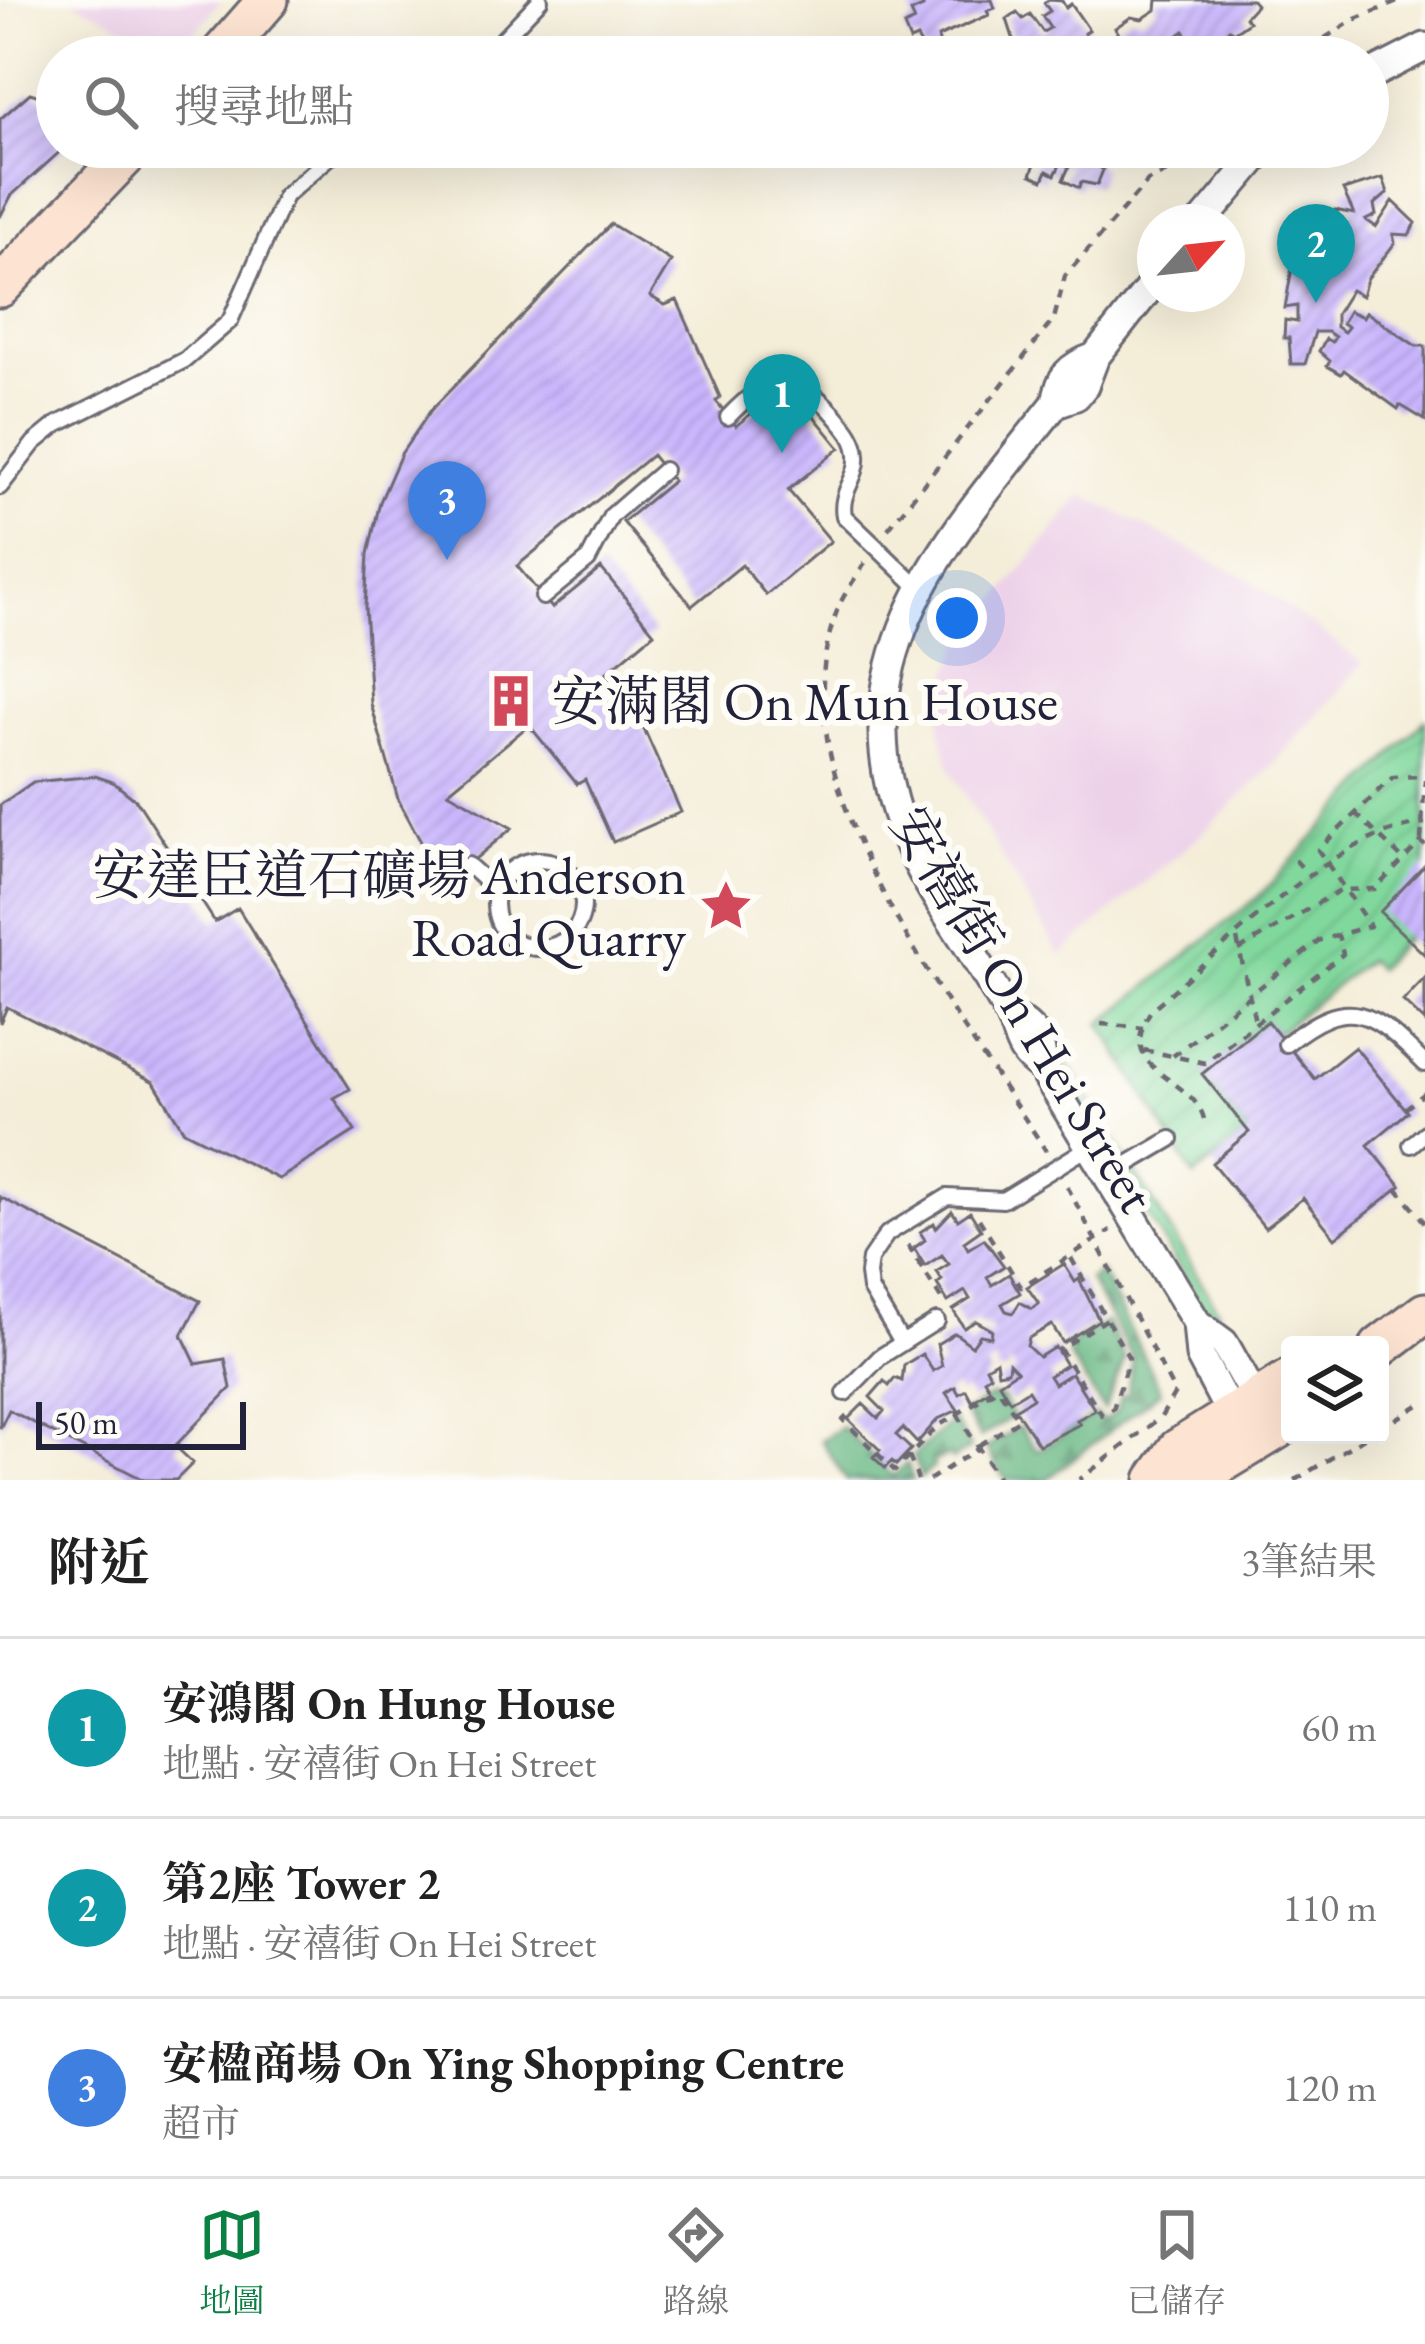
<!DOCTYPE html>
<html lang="zh-TW">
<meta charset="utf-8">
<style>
:root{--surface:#fff;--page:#f6f6f6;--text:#222;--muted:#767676;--line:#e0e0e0;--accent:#0b8043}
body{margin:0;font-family:"EB Garamond","Noto Serif TC",serif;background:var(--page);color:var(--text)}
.controls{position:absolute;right:36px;bottom:36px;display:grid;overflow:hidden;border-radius:12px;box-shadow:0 12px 48px #0002}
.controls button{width:108px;height:108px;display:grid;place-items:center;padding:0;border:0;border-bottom:3px solid var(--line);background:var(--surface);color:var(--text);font:60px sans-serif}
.compass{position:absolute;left:1137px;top:204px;width:108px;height:108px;border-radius:50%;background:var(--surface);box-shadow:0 12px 48px #0002;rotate:63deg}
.scale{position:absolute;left:36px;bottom:30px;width:210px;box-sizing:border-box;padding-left:12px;border:6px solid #22223b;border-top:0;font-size:33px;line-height:42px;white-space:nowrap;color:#22223b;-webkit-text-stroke:9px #fdfcf7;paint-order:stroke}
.you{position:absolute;left:957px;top:618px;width:42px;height:42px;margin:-30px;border:9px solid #fff;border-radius:50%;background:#1a73e8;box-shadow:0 0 0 18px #1a73e833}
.badge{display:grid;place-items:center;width:78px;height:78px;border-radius:50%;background:var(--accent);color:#fff;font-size:39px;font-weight:700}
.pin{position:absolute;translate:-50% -99px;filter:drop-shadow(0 3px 6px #0008)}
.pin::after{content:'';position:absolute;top:63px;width:42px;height:36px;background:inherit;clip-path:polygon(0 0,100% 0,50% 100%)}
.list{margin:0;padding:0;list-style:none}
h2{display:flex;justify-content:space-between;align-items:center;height:156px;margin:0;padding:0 48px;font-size:51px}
h2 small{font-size:39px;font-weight:400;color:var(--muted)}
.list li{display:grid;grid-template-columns:78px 1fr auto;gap:36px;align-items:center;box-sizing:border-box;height:180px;padding:0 48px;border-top:3px solid var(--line)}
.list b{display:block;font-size:45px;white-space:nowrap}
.list p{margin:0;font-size:39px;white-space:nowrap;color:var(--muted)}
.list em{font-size:39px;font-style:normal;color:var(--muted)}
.icon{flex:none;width:66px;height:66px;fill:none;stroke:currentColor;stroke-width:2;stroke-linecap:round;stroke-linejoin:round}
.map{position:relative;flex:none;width:1425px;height:1480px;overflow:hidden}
.search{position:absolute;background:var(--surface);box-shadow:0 12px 48px #0002;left:36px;right:36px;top:36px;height:132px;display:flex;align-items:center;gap:30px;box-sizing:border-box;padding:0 42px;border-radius:66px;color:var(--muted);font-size:45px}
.sheet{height:696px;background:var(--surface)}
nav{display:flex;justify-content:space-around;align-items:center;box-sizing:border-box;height:168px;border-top:3px solid var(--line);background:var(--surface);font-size:33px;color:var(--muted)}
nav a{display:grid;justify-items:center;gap:6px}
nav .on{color:var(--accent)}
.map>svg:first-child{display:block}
.built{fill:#edd1e9}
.green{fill:#81d89d;stroke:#527d6c;stroke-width:3}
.forest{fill:url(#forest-firs);stroke:#456d60;stroke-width:3}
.garden{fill:url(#garden-furrows);stroke:#527d6c;stroke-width:3}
.building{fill:url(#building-hatch)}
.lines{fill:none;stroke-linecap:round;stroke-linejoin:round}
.lane-casing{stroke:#6c6972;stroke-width:20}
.street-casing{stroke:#6c6972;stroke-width:33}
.secondary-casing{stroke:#6c6972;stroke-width:45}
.path{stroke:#6c6972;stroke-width:4.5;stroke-dasharray:9 9;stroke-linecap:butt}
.lane{stroke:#fff;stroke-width:14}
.street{stroke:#fff;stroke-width:27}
.secondary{stroke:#fde3d1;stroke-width:39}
.labels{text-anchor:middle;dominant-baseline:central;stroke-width:12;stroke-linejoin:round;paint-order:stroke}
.poi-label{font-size:54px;fill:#22223b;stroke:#fdfcf7;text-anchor:start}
.street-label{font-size:54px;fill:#22223b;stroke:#fdfcf7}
</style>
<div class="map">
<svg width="1425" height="1480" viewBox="0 0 1425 1480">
<defs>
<pattern id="forest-firs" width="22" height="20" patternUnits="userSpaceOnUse" patternTransform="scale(3)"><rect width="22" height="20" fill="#68b884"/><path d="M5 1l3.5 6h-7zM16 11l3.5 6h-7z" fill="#55956d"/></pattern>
<pattern id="garden-furrows" width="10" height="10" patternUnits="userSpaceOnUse" patternTransform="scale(3)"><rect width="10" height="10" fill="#81d89d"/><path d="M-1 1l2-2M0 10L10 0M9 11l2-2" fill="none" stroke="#6fb988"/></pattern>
<pattern id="building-hatch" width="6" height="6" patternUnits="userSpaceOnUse" patternTransform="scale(3)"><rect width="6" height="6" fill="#c9b5fd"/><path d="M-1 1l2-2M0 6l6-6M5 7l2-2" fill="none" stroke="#ac9bda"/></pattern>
</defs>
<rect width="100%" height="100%" fill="#fdfcf7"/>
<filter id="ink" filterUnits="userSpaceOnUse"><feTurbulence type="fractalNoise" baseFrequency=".00833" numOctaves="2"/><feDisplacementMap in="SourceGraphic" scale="24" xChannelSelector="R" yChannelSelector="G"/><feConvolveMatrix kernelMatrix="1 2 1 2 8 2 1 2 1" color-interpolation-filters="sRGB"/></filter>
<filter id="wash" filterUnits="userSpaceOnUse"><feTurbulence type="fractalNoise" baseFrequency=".004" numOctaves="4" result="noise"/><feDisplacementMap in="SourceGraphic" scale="48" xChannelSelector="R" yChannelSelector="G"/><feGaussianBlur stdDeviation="2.7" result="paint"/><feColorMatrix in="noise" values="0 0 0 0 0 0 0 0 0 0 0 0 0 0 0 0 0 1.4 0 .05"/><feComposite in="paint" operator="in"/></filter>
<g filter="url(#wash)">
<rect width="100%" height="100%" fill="#f4edd8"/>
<path class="built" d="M 72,0 L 221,0 L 176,54 Z
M 1082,495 L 1247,578 L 1363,663 L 1271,767 L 1202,834 L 1060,955 L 949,767 L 940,726 L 945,683 L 962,643 Z"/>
<path class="green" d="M 1063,1057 L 1126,1158 L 1117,1163 L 1055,1062 Z
M 1135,1172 L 1218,1310 L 1209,1316 L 1125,1178 Z"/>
<path class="forest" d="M 1101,1272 L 1161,1391 L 1046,1480 L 1006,1480 L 986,1448 L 1020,1427 L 1037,1451 L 1096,1414 L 1102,1421 L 1116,1412 L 1121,1395 L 1127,1396 L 1133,1358 L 1089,1280 Z
M 1106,1322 L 1125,1359 L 1104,1410 L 1069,1356 L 1072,1344 Z
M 991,1396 L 1002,1398 L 1013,1416 L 980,1438 L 964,1413 Z
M 953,1420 L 971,1448 L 952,1460 L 950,1455 L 933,1461 L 934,1467 L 921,1478 L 913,1456 Z
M 842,1427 L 893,1476 L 907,1463 L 913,1480 L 846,1480 L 821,1440 Z"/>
<path class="garden" d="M 1425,720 L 1425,865 L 1407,937 L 1377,969 L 1367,960 L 1277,1033 L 1267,1022 L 1203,1074 L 1249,1132 L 1194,1177 L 1101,1024 L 1258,897 Z"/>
<g id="blocks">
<path class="building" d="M 920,0 L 992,0 L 995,8 L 987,11 L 989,15 L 938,37 L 941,54 L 928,57 L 917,38 L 910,41 L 904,26 L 915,21 L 911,12 L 923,7 Z
M 1049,0 L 1062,1 L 1066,8 L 1071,4 L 1089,30 L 1084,33 L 1091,48 L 1084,53 L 1087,57 L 1034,57 L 1029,43 L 1017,50 L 1007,19 L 1017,12 L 1023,19 L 1030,14 L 1043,32 L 1050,28 L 1042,16 L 1050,11 L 1044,3 Z
M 1157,0 L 1252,0 L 1256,5 L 1245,17 L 1249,22 L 1233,33 L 1229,29 L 1204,54 L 1200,49 L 1186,57 L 1179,47 L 1190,40 L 1184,31 L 1158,49 L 1163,57 L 1109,57 L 1102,47 L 1118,32 L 1115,28 L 1131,17 L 1142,19 L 1156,10 Z
M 30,93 L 49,99 L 57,112 L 57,147 L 65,147 L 11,196 L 0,217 L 0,119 Z
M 1029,147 L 1114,147 L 1094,162 L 1103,170 L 1097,185 L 1081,182 L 1079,188 L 1063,180 L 1069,167 L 1061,163 L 1055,175 L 1047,171 L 1043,180 L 1031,175 L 1039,152 Z
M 1383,178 L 1388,193 L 1374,205 L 1376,215 L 1366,220 L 1376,227 L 1393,201 L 1416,223 L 1409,235 L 1393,234 L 1395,243 L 1367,279 L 1362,296 L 1351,290 L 1336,314 L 1336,327 L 1344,332 L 1348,327 L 1342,323 L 1349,311 L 1363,317 L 1366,312 L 1416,346 L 1425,346 L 1425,420 L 1400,405 L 1398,409 L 1344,370 L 1341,374 L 1327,366 L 1330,361 L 1319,351 L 1326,339 L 1332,342 L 1335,337 L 1328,332 L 1315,332 L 1305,364 L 1291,364 L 1289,338 L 1284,338 L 1285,320 L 1297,322 L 1297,306 L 1285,308 L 1293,262 L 1302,263 L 1310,249 L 1315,252 L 1335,210 L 1354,214 L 1343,190 Z
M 611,224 L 671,261 L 650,296 L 665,305 L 677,300 L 720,397 L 716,401 L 736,426 L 781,389 L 797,409 L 804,404 L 840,448 L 788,490 L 831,541 L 766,595 L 742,565 L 692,606 L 623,522 L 673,481 L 652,455 L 517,566 L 552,608 L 601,568 L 654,633 L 605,674 L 636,711 L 681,812 L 613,842 L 585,780 L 577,784 L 529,725 L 448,792 L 512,828 L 444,885 L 398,799 L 371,704 L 365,607 L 368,554 L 380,502 L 401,454 L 431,410 Z
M 95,776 L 113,782 L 137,801 L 215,922 L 238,908 L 350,1089 L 334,1098 L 355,1131 L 279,1179 L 184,1131 L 154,1082 L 7,1007 L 0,1023 L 0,805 L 33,782 Z
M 1425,865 L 1425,955 L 1380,912 Z
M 1425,978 L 1425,1022 L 1403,1001 Z
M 1267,1021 L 1315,1079 L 1355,1047 L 1408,1112 L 1368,1145 L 1401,1186 L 1335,1238 L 1303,1198 L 1265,1228 L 1212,1163 L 1249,1132 L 1202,1074 Z
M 0,1197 L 200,1301 L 182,1335 L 196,1364 L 225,1359 L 231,1388 L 175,1446 L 193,1463 L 176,1480 L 144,1480 L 9,1410 L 0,1428 Z
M 952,1211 L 958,1220 L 970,1212 L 981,1230 L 964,1242 L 968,1249 L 984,1239 L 1004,1266 L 987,1277 L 992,1285 L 1009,1274 L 1020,1293 L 1002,1304 L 1006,1311 L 1013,1313 L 1020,1302 L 1032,1309 L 1039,1304 L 1027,1287 L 1064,1264 L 1075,1282 L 1079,1279 L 1099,1320 L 1063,1343 L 1052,1325 L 1029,1338 L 1027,1346 L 1039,1357 L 1055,1347 L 1066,1365 L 1049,1376 L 1054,1384 L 1071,1373 L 1095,1410 L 1077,1420 L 1080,1424 L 1039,1445 L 1015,1409 L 1033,1398 L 1028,1390 L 1010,1401 L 999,1383 L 1017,1371 L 1009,1363 L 1008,1371 L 998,1373 L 996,1361 L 986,1367 L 990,1375 L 984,1379 L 990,1389 L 972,1401 L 966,1390 L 959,1394 L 955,1387 L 946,1393 L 958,1410 L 938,1419 L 917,1443 L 903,1428 L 896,1435 L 911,1449 L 896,1465 L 892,1461 L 885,1468 L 873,1457 L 880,1450 L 848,1419 L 863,1404 L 878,1418 L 884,1411 L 870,1397 L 884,1381 L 889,1386 L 895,1378 L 902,1381 L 904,1365 L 922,1354 L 933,1371 L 942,1366 L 937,1344 L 955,1333 L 972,1346 L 980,1335 L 991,1337 L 992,1330 L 976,1321 L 964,1328 L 953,1310 L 970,1299 L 965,1291 L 948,1302 L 937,1284 L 942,1280 L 936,1272 L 949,1264 L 942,1255 L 925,1266 L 914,1248 L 925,1240 L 920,1232 L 934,1223 L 936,1228 Z"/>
</g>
</g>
<g filter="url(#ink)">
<use href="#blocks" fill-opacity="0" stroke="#6c6972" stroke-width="3"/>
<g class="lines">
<g class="lane-casing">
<path id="lane" d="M 486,57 L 540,0
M 728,417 C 769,374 794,369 835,415 C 845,427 856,438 857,455 C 859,478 839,491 844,516 L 918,587
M 0,487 L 34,443 L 56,425 L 185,360 L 230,321 L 285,196 L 341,147
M 543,597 L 588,560 L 611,516 L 664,470
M495 904a44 44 0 1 1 88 0a44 44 0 1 1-88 0Z
M 468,865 L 496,890
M 1286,1044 C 1350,993 1372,1011 1425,1064
M 1411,1145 L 1425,1133
M 1106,1177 L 1171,1139
M 902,1343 L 870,1289 L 868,1274 L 870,1259 L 887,1234 L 947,1197 L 1003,1200 L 1089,1147
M 845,1393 L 880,1357 L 937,1321"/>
</g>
<g class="street-casing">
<path id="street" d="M 1368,76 L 1425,47
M 1202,222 L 1265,147
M 1095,357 C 1069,366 1060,376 1056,403 C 948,540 826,664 912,852 C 927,885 948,915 968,946 C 980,967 994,987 1006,1009 C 1020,1034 1014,1050 1042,1068 L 1197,1323 L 1224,1343 L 1256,1400
M 1056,403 L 1076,396 L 1084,386 L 1095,357 L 1155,281
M 1010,1015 C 1034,1028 1043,1039 1042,1068
M 1197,1323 L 1200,1356 L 1231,1415"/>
</g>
<g class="secondary-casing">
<path id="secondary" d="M 218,57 L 268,0
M 0,287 L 134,147
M 1380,1347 L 1425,1313
M 1156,1480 L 1178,1449 L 1290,1379
M 1183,1480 L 1195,1479 L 1290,1421"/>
</g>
<path class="path" d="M 1294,57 L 1354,20 L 1402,0
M 888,529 L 1054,319 L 1065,276 L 1148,181 L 1183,164 L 1197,147
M 865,563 C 856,578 843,594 837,611 C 770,783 958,1012 1046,1151
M 1355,813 L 1403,859
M 1421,840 L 1425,780
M 1295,860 L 1311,877
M 1237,939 L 1255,1021
M 1239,950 L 1340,890 L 1375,889 L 1421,842 L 1425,846
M 1101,1024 L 1143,1028
M 1144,1050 L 1205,1063 L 1343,954 L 1338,935
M 1173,1056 L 1320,940 L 1370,926 L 1318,850 L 1393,777 L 1425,776
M 1405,1109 L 1425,1093
M 1204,1119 C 1193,1075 1110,1073 1152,1009 C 1223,950 1334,831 1425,824
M 1067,1186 L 1175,1393 L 1161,1417 L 1079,1480
M 1397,1188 L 1425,1223
M 979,1219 L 1021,1287 L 1111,1230
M 908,1245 L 943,1302
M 1071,1258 L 1129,1358 L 1113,1409 L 1102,1415 L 1060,1349 L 1109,1318
M 957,1414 L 999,1480
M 847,1416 L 843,1420 L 895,1471 L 937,1427 L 998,1388 L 1019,1420 L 978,1446
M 1380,1429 L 1425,1401
M 909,1456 L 918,1480
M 929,1480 L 979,1448
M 1295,1480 L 1369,1435"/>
<use href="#lane" class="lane"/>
<use href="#street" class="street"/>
<use href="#secondary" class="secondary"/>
</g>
</g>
<defs>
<g id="building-bare" transform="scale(4.14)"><path d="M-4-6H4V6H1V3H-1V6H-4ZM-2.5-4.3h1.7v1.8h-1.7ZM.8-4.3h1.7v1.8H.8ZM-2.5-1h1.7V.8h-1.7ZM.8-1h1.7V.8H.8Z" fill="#d1495b" stroke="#fdfcf7" stroke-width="2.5" paint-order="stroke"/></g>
<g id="sight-bare" transform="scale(4.14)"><path d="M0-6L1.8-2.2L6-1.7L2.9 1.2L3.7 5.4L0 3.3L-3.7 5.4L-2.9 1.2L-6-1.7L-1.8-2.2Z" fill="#d1495b" stroke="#fdfcf7" stroke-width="2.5" paint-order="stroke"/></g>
</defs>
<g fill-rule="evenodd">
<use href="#building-bare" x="511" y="701"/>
<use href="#sight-bare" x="726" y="906"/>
</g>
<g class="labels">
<g class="poi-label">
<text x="551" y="701">安滿閣 On Mun House</text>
<text x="686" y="875" text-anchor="end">安達臣道石礦場 Anderson<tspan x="686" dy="62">Road Quarry</tspan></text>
</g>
<g class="street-label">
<text transform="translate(1024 1009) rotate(59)">安禧街 On Hei Street</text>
</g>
</g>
</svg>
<div class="controls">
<button><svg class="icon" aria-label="layers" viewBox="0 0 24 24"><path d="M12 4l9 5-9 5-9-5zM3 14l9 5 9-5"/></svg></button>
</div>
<svg class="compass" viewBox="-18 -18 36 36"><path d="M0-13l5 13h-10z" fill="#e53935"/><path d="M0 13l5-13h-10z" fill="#767676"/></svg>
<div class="scale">50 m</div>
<div class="you"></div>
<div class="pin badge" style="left:782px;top:453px;background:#0f9aa8">1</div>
<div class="pin badge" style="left:1316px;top:303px;background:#0f9aa8">2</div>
<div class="pin badge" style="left:447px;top:560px;background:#3f7fe0">3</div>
<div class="search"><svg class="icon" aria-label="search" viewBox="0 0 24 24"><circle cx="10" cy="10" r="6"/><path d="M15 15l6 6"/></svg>搜尋地點</div>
</div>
<section class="sheet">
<h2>附近<small>3筆結果</small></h2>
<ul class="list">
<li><span class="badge" style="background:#0f9aa8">1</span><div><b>安鴻閣 On Hung House</b><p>地點 · 安禧街 On Hei Street</p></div><em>60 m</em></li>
<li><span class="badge" style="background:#0f9aa8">2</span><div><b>第2座 Tower 2</b><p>地點 · 安禧街 On Hei Street</p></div><em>110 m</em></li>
<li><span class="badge" style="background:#3f7fe0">3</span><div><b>安楹商場 On Ying Shopping Centre</b><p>超市</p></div><em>120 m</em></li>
</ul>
</section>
<nav>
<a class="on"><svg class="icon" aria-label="map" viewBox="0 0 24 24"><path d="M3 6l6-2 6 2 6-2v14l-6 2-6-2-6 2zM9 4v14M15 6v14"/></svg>地圖</a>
<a><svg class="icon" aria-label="directions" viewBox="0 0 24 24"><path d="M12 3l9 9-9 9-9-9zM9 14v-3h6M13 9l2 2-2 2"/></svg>路線</a>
<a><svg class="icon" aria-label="saved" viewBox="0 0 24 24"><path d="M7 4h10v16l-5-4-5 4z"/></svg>已儲存</a>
</nav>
